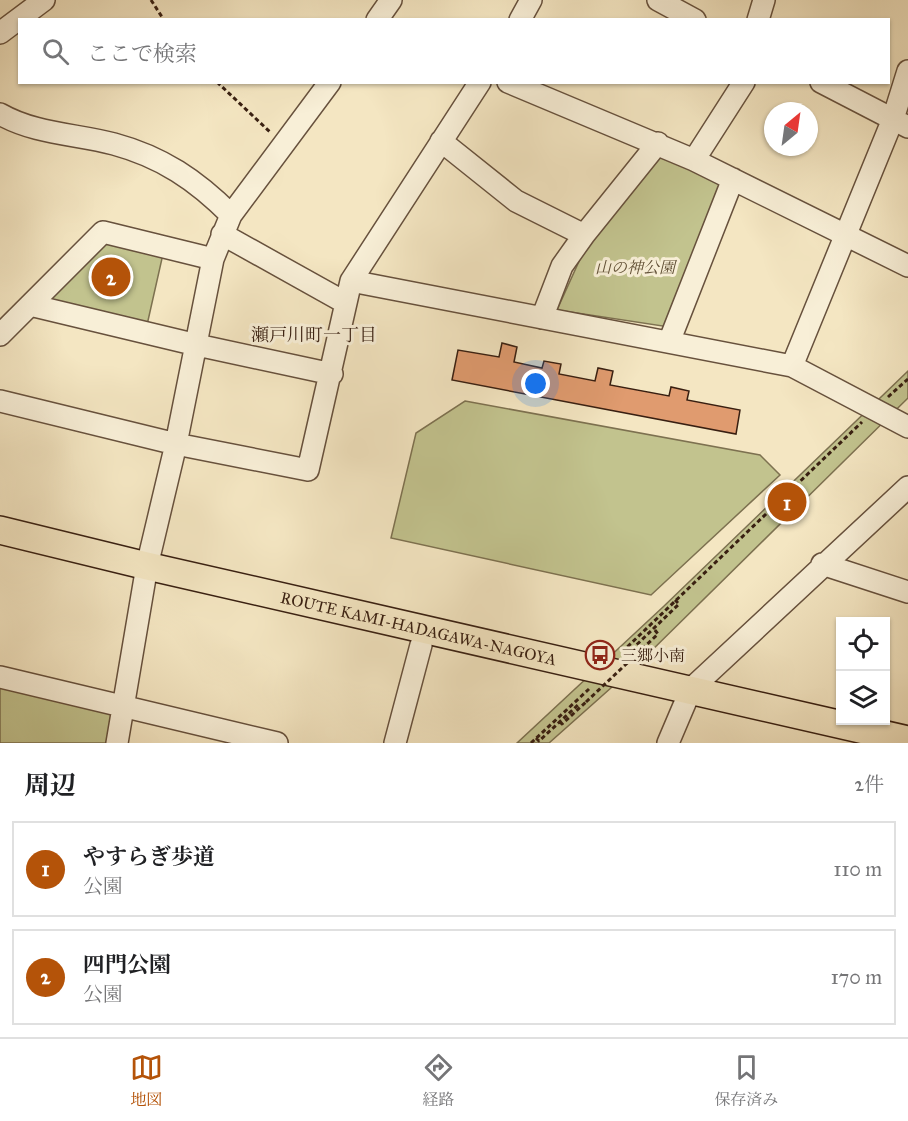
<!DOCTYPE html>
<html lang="ja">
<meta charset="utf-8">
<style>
:root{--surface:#fff;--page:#f6f6f6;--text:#202124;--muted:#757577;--line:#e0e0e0;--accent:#b45309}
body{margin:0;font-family:"IM FELL Great Primer","Noto Serif JP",serif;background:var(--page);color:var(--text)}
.controls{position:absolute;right:18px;bottom:18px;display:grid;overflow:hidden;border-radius:0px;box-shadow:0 2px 4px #0004}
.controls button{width:54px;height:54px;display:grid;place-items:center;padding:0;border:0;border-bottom:2px solid var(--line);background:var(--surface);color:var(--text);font:30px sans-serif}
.compass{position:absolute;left:764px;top:102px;width:54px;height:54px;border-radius:50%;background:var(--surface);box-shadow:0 2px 4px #0004;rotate:29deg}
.you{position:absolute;left:536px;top:384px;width:21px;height:21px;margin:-15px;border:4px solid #fff;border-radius:50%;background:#1a73e8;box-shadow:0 0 0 9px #1a73e833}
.badge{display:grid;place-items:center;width:39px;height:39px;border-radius:50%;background:var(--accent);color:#fff;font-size:20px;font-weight:700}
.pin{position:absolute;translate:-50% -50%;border:3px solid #fff;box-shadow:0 2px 6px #0006}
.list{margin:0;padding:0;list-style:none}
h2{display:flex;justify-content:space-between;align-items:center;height:78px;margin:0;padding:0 24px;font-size:26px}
h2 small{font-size:20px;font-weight:400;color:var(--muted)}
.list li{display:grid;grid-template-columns:39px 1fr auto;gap:18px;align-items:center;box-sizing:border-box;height:96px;margin:0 12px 12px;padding:0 12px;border:2px solid var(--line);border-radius:0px}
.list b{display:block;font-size:22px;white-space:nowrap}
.list p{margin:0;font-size:20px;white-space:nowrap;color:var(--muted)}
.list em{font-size:20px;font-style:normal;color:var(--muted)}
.icon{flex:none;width:33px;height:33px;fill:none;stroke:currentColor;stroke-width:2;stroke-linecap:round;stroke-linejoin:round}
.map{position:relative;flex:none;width:908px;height:743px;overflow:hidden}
.search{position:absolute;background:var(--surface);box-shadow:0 2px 4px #0004;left:18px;right:18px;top:18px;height:66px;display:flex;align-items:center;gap:15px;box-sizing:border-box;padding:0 21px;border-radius:0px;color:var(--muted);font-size:22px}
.sheet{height:294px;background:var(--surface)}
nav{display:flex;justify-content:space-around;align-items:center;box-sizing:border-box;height:84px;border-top:2px solid var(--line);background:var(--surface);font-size:16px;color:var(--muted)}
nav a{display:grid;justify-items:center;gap:3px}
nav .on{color:var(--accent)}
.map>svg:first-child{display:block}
.green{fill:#c2c38e;stroke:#7d7150;stroke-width:1.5}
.building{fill:#e09b6f;stroke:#381f11;stroke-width:1.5}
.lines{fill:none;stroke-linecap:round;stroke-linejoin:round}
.minor-casing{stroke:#67513d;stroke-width:24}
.major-casing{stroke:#381f11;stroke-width:30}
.path{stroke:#381f11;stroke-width:3;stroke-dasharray:4.5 3;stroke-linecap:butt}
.minor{stroke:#f8efd7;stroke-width:21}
.major{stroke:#f4e6c2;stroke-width:27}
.path-bridge{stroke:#381f11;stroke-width:3;stroke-dasharray:4.5 3;stroke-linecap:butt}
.labels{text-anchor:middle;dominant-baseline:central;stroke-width:6;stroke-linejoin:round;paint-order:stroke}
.park-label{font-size:16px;font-style:italic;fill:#615036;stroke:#f8efd7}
.street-label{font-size:16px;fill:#381f11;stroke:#f8efd7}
.poi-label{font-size:16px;fill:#381f11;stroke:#f8efd7;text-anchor:start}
.neighbourhood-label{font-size:18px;fill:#381f11;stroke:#f8efd7}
</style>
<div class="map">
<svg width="908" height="743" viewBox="0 0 908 743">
<rect width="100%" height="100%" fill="#f4e6c2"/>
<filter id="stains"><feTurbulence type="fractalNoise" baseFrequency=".00333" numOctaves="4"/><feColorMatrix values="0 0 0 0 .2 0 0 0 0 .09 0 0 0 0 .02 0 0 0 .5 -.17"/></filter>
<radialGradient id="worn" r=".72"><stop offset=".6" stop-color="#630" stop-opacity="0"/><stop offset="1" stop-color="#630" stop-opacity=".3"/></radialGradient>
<path class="green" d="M 659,155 L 721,184 L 669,327 L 557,310 L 590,237 Z
M 104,237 L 163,254 L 147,325 L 42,301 Z
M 908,371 L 908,398 L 639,663 L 549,743 L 517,743 L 663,607 Z
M 465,401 L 760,455 L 780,475 L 651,595 L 391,538 L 416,433 Z
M 0,682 L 116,713 L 109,743 L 0,743 Z"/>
<path class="building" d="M 502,343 L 517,347 L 514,362 L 542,368 L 544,361 L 561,364 L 559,374 L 595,381 L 598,368 L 613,371 L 610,385 L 669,396 L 671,387 L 689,391 L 687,400 L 740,410 L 736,434 L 452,380 L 458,350 L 499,357 Z"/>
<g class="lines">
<g class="minor-casing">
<path id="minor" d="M 658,0 L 695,20
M 377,20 L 391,0
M 520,20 L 531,0
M 758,20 L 764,0
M 0,33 L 44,0
M 508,82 L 694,160 L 908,266
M 821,82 L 908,127
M 0,114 C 35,134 76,134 114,144 C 162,157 196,180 231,215
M 441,141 L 516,201 L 584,235
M 694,160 L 744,82
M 222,234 L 344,302
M 351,281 L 792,366 L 908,427
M 30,305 L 197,345 L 332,374
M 542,318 L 562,266 L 584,235 L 658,143
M 0,335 L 103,232 L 213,259
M 669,342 L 733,179
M 792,366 L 893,119 L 908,71
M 0,401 L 176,444 L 308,470 L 351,281 L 480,82
M 822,564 L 908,592
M 0,677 L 277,743
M 117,743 L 147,566 L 176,444 L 213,259 L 231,215 L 330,82
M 395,743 L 421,645
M 668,743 L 691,689 L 908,487"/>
</g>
<g class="major-casing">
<g id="major">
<path id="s1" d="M 0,530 L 147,566 L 908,740"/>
</g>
</g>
<path class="path" d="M 151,0 L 164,20
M 217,82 L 270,132
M 888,397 L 908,379
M 642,649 L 658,634 L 654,629
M 622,652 L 862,422
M 626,655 L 679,604 L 675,600
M 560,722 L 562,724 L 586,702
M 536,738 L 539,741 L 579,704
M 531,743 L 589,689"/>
<use href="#minor" class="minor"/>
<use href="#major" class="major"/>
<path class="path-bridge" d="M 586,702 L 642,649"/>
</g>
<defs>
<g id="bus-ring" transform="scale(1.5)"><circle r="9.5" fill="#f8efd7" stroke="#8f2418" stroke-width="1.5"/><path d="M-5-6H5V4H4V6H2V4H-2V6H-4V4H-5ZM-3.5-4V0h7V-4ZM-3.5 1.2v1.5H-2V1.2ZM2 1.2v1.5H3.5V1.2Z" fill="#8f2418"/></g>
</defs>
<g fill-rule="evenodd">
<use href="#bus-ring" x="600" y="655"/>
</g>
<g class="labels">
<g class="park-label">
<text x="635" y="267">山の神公園</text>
</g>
<g class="street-label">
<text stroke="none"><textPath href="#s1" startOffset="430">ROUTE KAMI-HADAGAWA-NAGOYA</textPath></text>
</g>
<g class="poi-label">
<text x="621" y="655">三郷小南</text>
</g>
<g class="neighbourhood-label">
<text x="314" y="335">瀬戸川町一丁目</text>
</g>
</g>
<rect width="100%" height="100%" filter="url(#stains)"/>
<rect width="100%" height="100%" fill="url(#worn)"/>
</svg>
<div class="controls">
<button><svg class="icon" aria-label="locate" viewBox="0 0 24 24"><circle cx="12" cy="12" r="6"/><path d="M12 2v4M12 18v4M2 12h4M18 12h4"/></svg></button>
<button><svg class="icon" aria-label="layers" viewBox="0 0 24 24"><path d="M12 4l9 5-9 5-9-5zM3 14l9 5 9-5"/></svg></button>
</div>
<svg class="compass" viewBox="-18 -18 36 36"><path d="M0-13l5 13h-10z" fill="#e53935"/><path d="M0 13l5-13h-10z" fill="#757577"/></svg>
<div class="you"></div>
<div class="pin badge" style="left:787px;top:502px">1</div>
<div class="pin badge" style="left:111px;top:277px">2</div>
<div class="search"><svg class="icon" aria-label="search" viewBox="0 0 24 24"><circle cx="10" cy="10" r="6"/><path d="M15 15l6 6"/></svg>ここで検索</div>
</div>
<section class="sheet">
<h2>周辺<small>2件</small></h2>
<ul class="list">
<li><span class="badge">1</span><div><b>やすらぎ歩道</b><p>公園</p></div><em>110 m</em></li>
<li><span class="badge">2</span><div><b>四門公園</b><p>公園</p></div><em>170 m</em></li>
</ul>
</section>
<nav>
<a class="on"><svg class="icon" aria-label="map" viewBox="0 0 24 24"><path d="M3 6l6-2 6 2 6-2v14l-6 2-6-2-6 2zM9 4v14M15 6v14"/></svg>地図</a>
<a><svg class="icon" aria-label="directions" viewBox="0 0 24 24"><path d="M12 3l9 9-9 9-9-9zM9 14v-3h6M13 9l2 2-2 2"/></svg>経路</a>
<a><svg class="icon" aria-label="saved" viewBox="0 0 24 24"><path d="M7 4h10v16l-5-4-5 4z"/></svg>保存済み</a>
</nav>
